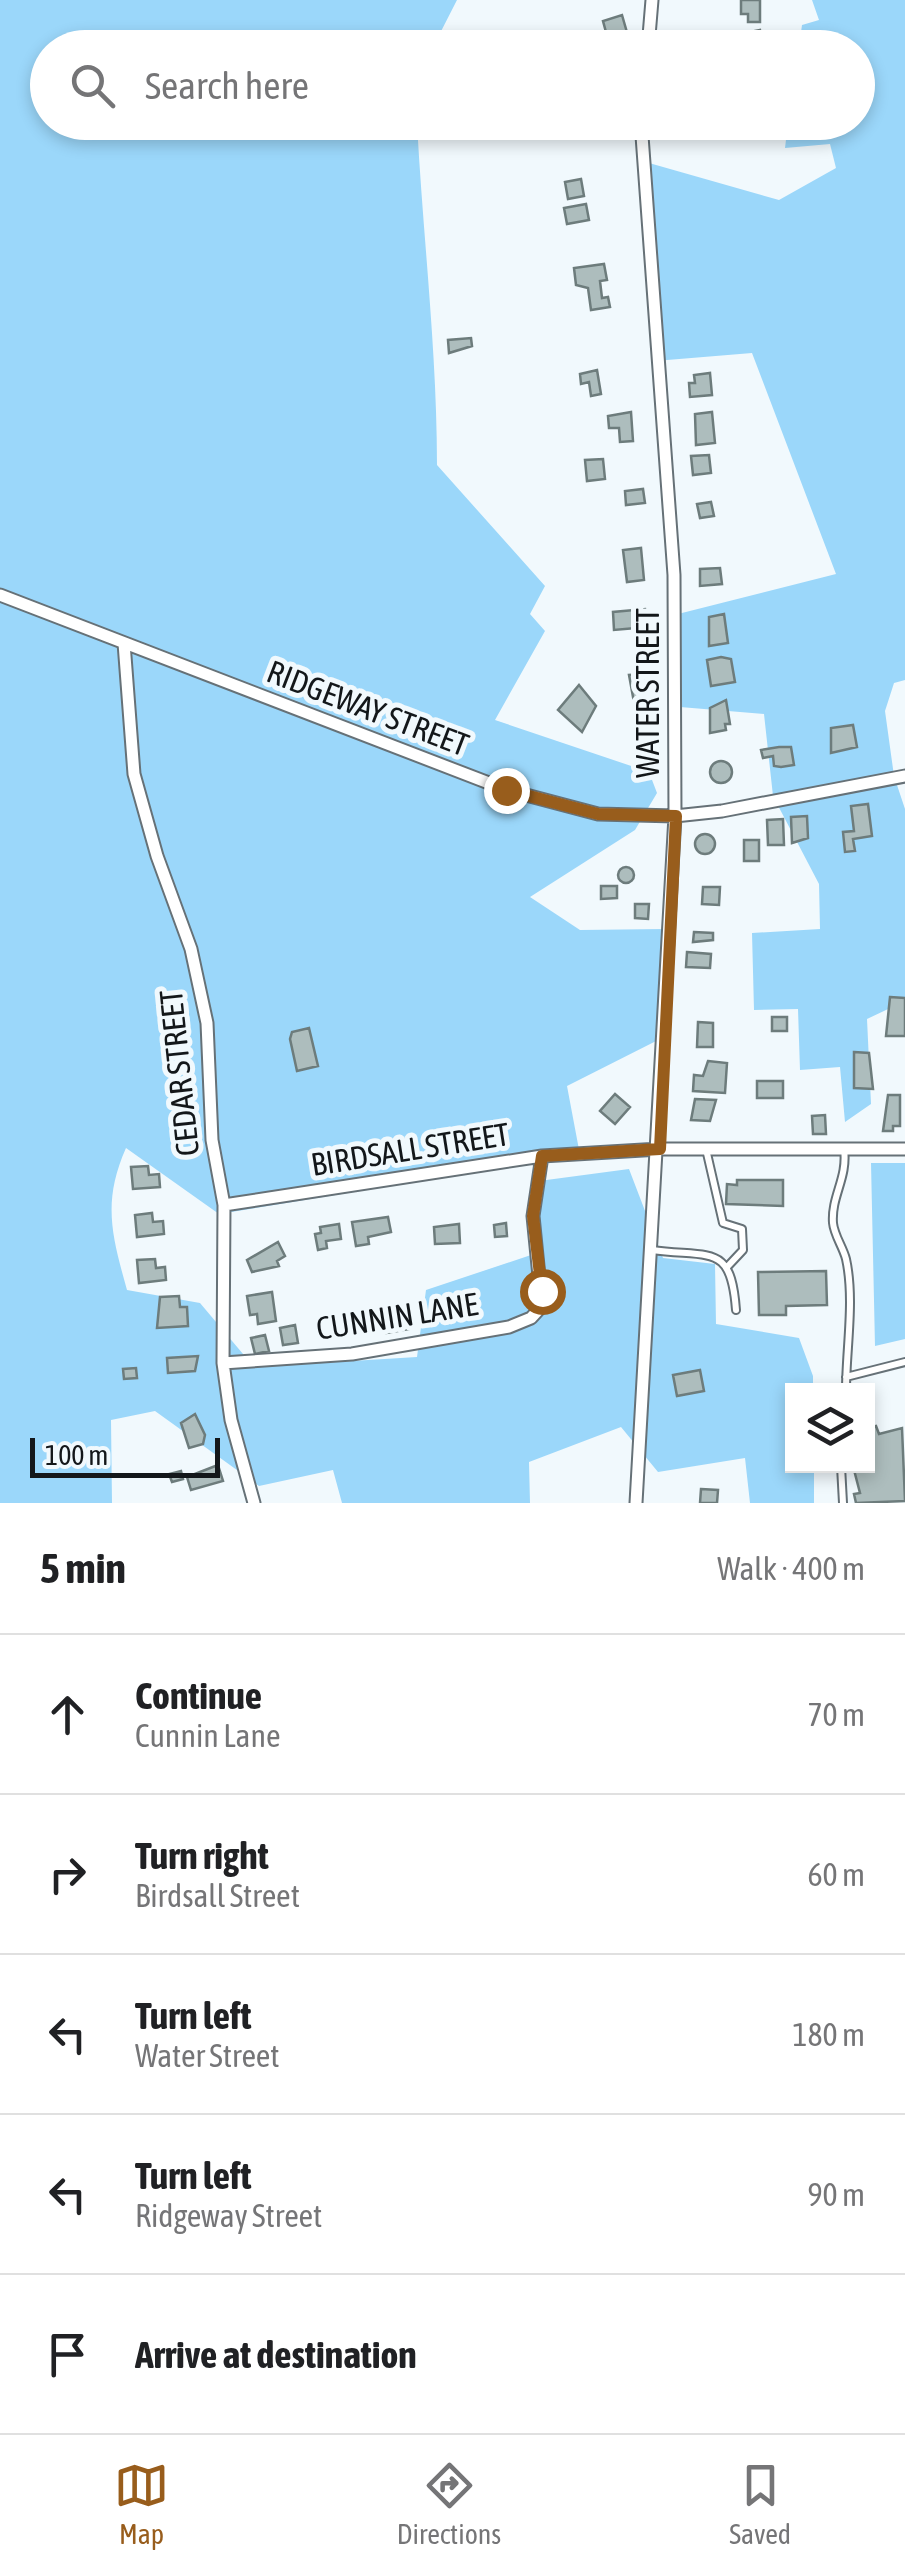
<!DOCTYPE html>
<meta charset="utf-8">
<style>
:root{--surface:#fff;--page:#f2f2f2;--text:#202124;--muted:#757577;--line:#e0e0e0;--accent:#985d1c}
body{margin:0;font-family:"Asap Condensed",sans-serif;background:var(--page);color:var(--text)}
.controls{position:absolute;right:30px;bottom:30px;display:grid;overflow:hidden;border-radius:0px;box-shadow:0 5px 15px #0003}
.controls button{width:90px;height:90px;display:grid;place-items:center;padding:0;border:0;border-bottom:2px solid var(--line);background:var(--surface);color:var(--text);font:50px sans-serif}
.scale{position:absolute;left:30px;bottom:25px;width:190px;box-sizing:border-box;padding-left:10px;border:5px solid #13171a;border-top:0;font-size:28px;line-height:35px;white-space:nowrap;color:#13171a;-webkit-text-stroke:8px #f1f9fd;paint-order:stroke}
.stop{position:absolute;width:30px;height:30px;margin:-22px;border:8px solid #985d1c;border-radius:50%;background:#fff}
.stop.end{background:#985d1c;border-color:#fff;box-shadow:0 2px 10px #0008}
.list{margin:0;padding:0;list-style:none}
h2{display:flex;justify-content:space-between;align-items:center;height:130px;margin:0;padding:0 40px;font-size:42px}
h2 small{font-size:32px;font-weight:400;color:var(--muted)}
.list li{display:grid;grid-template-columns:65px 1fr auto;gap:30px;align-items:center;box-sizing:border-box;height:160px;padding:0 40px;border-top:2px solid var(--line)}
.list b{display:block;font-size:38px;white-space:nowrap}
.list p{margin:0;font-size:32px;white-space:nowrap;color:var(--muted)}
.list em{font-size:32px;font-style:normal;color:var(--muted)}
.icon{flex:none;width:55px;height:55px;fill:none;stroke:currentColor;stroke-width:2;stroke-linecap:round;stroke-linejoin:round}
.map{position:relative;flex:none;width:905px;height:1503px;overflow:hidden}
.search{position:absolute;background:var(--surface);box-shadow:0 5px 15px #0003;left:30px;right:30px;top:30px;height:110px;display:flex;align-items:center;gap:25px;box-sizing:border-box;padding:0 35px;border-radius:55px;color:var(--muted);font-size:38px}
.sheet{height:930px;background:var(--surface)}
nav{display:flex;justify-content:space-around;align-items:center;box-sizing:border-box;height:140px;border-top:2px solid var(--line);background:var(--surface);font-size:28px;color:var(--muted)}
nav a{display:grid;justify-items:center;gap:5px}
nav .on{color:var(--accent)}
.map>svg:first-child{display:block}
.green{fill:#9bd7fa}
.building{fill:#adbdbd;stroke:#6d7c7c;stroke-width:2.5}
.lines{fill:none;stroke-linecap:round;stroke-linejoin:round}
.lane-casing{stroke:#667177;stroke-width:10}
.street-casing{stroke:#667177;stroke-width:15}
.lane{stroke:#fff;stroke-width:6}
.street{stroke:#fff;stroke-width:11}
.route{stroke:#985d1c;stroke-width:12}
.labels{text-anchor:middle;dominant-baseline:central;stroke-width:10;stroke-linejoin:round;paint-order:stroke}
.street-label{font-size:32px;fill:#13171a;stroke:#f1f9fd}
</style>
<div class="map">
<svg width="905" height="1503" viewBox="0 0 905 1503">
<rect width="100%" height="100%" fill="#f1f9fd"/>
<path class="green" d="M 0,0 L 457,0 L 433,47 L 48,48 L 48,122 L 417,123 C 423,237 437,351 437,465 L 545,586 L 530,614 L 545,631 L 495,720 L 649,772 L 657,793 L 635,830 L 530,897 L 580,930 L 665,929 L 666,1036 L 567,1086 L 580,1155 L 219,1214 L 126,1148 C 102,1202 112,1236 127,1290 L 200,1303 L 254,1367 L 417,1357 L 426,1290 L 531,1255 L 539,1181 L 629,1169 L 663,1258 L 715,1264 L 716,1324 L 799,1338 L 813,1376 L 813,1390 L 792,1390 L 792,1466 L 814,1466 L 814,1503 L 750,1503 L 745,1458 L 658,1472 L 621,1427 L 529,1462 L 530,1503 L 342,1503 L 333,1470 L 259,1486 L 155,1411 L 111,1420 L 112,1503 L 0,1503 Z
M 812,0 L 905,0 L 905,680 L 894,683 L 885,711 L 894,776 L 905,809 L 905,1001 L 867,1019 L 871,1104 L 845,1122 L 840,1067 L 800,1070 L 798,1009 L 754,1010 L 752,933 L 820,929 L 819,884 L 773,796 L 764,714 L 680,707 L 674,615 L 836,574 L 752,353 L 655,361 L 642,161 L 779,200 L 836,168 L 830,144 L 785,148 L 788,123 L 858,122 L 858,48 L 799,47 L 802,25 L 819,20 Z
M 871,1163 L 905,1163 L 905,1339 L 875,1346 Z"/>
<path class="building" d="M 741,0 L 760,0 L 760,22 L 748,22 L 748,14 L 741,14 Z
M 622,15 L 628,36 L 609,43 L 603,21 Z
M 760,30 L 763,42 L 752,44 L 750,32 Z
M 581,179 L 584,196 L 568,199 L 565,182 Z
M 586,204 L 589,220 L 567,224 L 564,208 Z
M 604,264 L 607,280 L 600,281 L 602,298 L 608,297 L 610,307 L 591,310 L 588,288 L 576,285 L 574,268 Z
M 471,338 L 472,346 L 449,353 L 448,340 Z
M 597,370 L 601,394 L 591,396 L 589,382 L 581,384 L 580,374 Z
M 710,373 L 712,395 L 690,397 L 689,383 L 695,383 L 694,375 Z
M 631,412 L 633,441 L 620,442 L 619,428 L 609,428 L 608,416 Z
M 712,412 L 715,443 L 696,445 L 695,414 Z
M 709,455 L 711,473 L 693,475 L 691,456 Z
M 603,459 L 605,479 L 587,481 L 585,460 Z
M 643,489 L 645,503 L 626,505 L 625,491 Z
M 711,502 L 714,516 L 700,518 L 697,504 Z
M 641,548 L 644,580 L 627,582 L 623,550 Z
M 720,568 L 722,584 L 700,586 L 700,569 Z
M 645,609 L 647,627 L 614,630 L 613,612 Z
M 724,614 L 728,643 L 709,646 L 709,617 Z
M 721,657 L 731,659 L 735,682 L 711,686 L 707,660 Z
M 645,674 L 647,707 L 635,708 L 629,675 Z
M 579,685 L 596,706 L 582,732 L 558,710 Z
M 726,700 L 730,724 L 725,724 L 726,730 L 710,733 L 710,708 Z
M 853,725 L 857,747 L 831,753 L 831,728 Z
M 637,733 L 658,733 L 658,750 L 637,750 Z
M 779,747 L 791,747 L 794,765 L 781,767 L 774,766 L 773,756 L 763,758 L 761,750 Z
M710 772a11 11 0 1 1 22 0a11 11 0 1 1-22 0Z
M 868,804 L 872,836 L 853,839 L 855,851 L 845,852 L 843,832 L 854,831 L 851,806 Z
M 807,816 L 808,838 L 792,843 L 791,817 Z
M 783,819 L 784,845 L 768,845 L 767,820 Z
M695 844a10 10 0 1 1 20 0a10 10 0 1 1-20 0Z
M 744,840 L 759,840 L 759,861 L 744,861 Z
M618 875a8 8 0 1 1 16 0a8 8 0 1 1-16 0Z
M 601,886 L 617,886 L 617,898 L 601,899 Z
M 703,887 L 720,887 L 719,905 L 702,904 Z
M 635,904 L 649,904 L 648,919 L 635,918 Z
M 694,932 L 713,933 L 713,940 L 693,942 Z
M 687,952 L 711,954 L 710,968 L 686,967 Z
M 890,997 L 905,998 L 905,1036 L 886,1036 Z
M 772,1017 L 787,1017 L 787,1031 L 772,1031 Z
M 698,1022 L 713,1023 L 713,1047 L 697,1047 Z
M 309,1028 L 318,1066 L 297,1071 L 290,1039 L 292,1032 Z
M 854,1052 L 869,1053 L 873,1089 L 854,1088 Z
M 708,1061 L 727,1063 L 725,1093 L 693,1091 L 694,1075 L 703,1076 Z
M 757,1081 L 783,1081 L 783,1098 L 757,1098 Z
M 615,1094 L 630,1107 L 615,1124 L 600,1111 Z
M 888,1095 L 900,1095 L 900,1126 L 893,1126 L 893,1131 L 883,1131 Z
M 695,1099 L 716,1100 L 710,1121 L 691,1120 Z
M 825,1115 L 826,1134 L 813,1134 L 812,1116 Z
M 148,1166 L 149,1175 L 159,1174 L 160,1187 L 133,1189 L 131,1167 Z
M 737,1180 L 783,1180 L 783,1206 L 726,1204 L 727,1184 L 737,1185 Z
M 152,1213 L 153,1222 L 163,1221 L 164,1234 L 137,1237 L 135,1215 Z
M 388,1217 L 391,1232 L 368,1237 L 369,1244 L 356,1246 L 352,1222 Z
M 506,1223 L 507,1236 L 495,1237 L 494,1225 Z
M 339,1224 L 341,1239 L 326,1241 L 327,1248 L 318,1250 L 315,1234 L 321,1233 L 320,1227 Z
M 459,1224 L 460,1243 L 435,1244 L 434,1227 Z
M 278,1242 L 285,1256 L 277,1261 L 279,1266 L 252,1272 L 247,1260 Z
M 155,1259 L 156,1268 L 165,1267 L 166,1280 L 139,1283 L 137,1260 Z
M 826,1271 L 827,1305 L 786,1306 L 786,1315 L 759,1315 L 758,1272 Z
M 272,1292 L 276,1321 L 258,1324 L 257,1314 L 250,1315 L 247,1296 Z
M 179,1296 L 180,1307 L 187,1307 L 188,1326 L 157,1328 L 160,1297 Z
M 406,1308 L 409,1329 L 386,1333 L 384,1321 L 377,1323 L 375,1313 Z
M 295,1325 L 298,1343 L 283,1345 L 280,1328 Z
M 265,1335 L 269,1351 L 255,1354 L 251,1338 Z
M 198,1356 L 195,1371 L 168,1373 L 167,1358 Z
M 136,1368 L 137,1378 L 124,1379 L 123,1369 Z
M 700,1370 L 704,1391 L 677,1396 L 673,1375 Z
M 195,1414 L 205,1435 L 203,1444 L 189,1448 L 181,1423 Z
M 876,1426 L 879,1434 L 902,1428 L 905,1501 L 856,1503 L 854,1494 L 860,1493 L 853,1466 L 868,1466 L 868,1428 Z
M 218,1465 L 223,1481 L 191,1490 L 187,1477 Z
M 181,1471 L 183,1479 L 172,1482 L 169,1474 Z
M 701,1489 L 718,1490 L 717,1503 L 700,1503 Z"/>
<g class="lines">
<g class="lane-casing">
<path id="lane" d="M 706,1149 L 723,1223 L 742,1229 L 743,1250 L 728,1266
M 844,1149 C 848,1178 831,1196 833,1223 C 834,1235 843,1247 846,1259 C 855,1300 846,1349 846,1390
M 652,1250 C 712,1258 731,1243 736,1310
M 846,1377 L 905,1362
M 841,1466 L 843,1503"/>
</g>
<g class="street-casing">
<path id="street" d="M 648,48 L 652,0
M 0,595 L 507,790 L 598,814 L 675,816 L 722,811 L 905,776
M 124,643 L 134,774 L 157,856 L 191,949 L 207,1023 L 212,1140 L 224,1205 L 223,1363 L 231,1420 L 254,1503
M 224,1205 L 542,1156 L 660,1149 L 905,1149
M 223,1363 L 352,1354 L 509,1327 L 531,1318 L 542,1306 L 533,1216 L 542,1156
M 636,1503 L 675,816 L 674,575 L 641,122"/>
</g>
<use href="#lane" class="lane"/>
<use href="#street" class="street"/>
</g>
<g class="lines">
<path class="route" d="M 506,790 L 598,814 L 676,816 L 660,1149 L 542,1156 L 533,1216 L 542,1291"/>
</g>
<g class="labels">
<g class="street-label">
<text transform="translate(647 693) rotate(-90)">WATER STREET</text>
<text transform="translate(368 708) rotate(21)">RIDGEWAY STREET</text>
<text transform="translate(179 1073) rotate(-96)">CEDAR STREET</text>
<text transform="translate(410 1149) rotate(-9)">BIRDSALL STREET</text>
<text transform="translate(397 1316) rotate(-9)">CUNNIN LANE</text>
</g>
</g>
</svg>
<div class="controls">
<button><svg class="icon" aria-label="layers" viewBox="0 0 24 24"><path d="M12 4l9 5-9 5-9-5zM3 14l9 5 9-5"/></svg></button>
</div>
<div class="scale">100 m</div>
<div class="stop" style="left:542px;top:1291px"></div>
<div class="stop end" style="left:506px;top:790px"></div>
<div class="search"><svg class="icon" aria-label="search" viewBox="0 0 24 24"><circle cx="10" cy="10" r="6"/><path d="M15 15l6 6"/></svg>Search here</div>
</div>
<section class="sheet">
<h2>5 min<small>Walk · 400 m</small></h2>
<ul class="list">
<li><svg class="icon" aria-label="ahead" viewBox="0 0 24 24"><path d="M12 20V5M6 11l6-6 6 6"/></svg><div><b>Continue</b><p>Cunnin Lane</p></div><em>70 m</em></li>
<li><svg class="icon" aria-label="right" viewBox="0 0 24 24"><path d="M7 20v-9h11M14 6l5 5-5 5"/></svg><div><b>Turn right</b><p>Birdsall Street</p></div><em>60 m</em></li>
<li><svg class="icon" aria-label="left" viewBox="0 0 24 24"><path d="M17 20v-9H6M10 6l-5 5 5 5"/></svg><div><b>Turn left</b><p>Water Street</p></div><em>180 m</em></li>
<li><svg class="icon" aria-label="left" viewBox="0 0 24 24"><path d="M17 20v-9H6M10 6l-5 5 5 5"/></svg><div><b>Turn left</b><p>Ridgeway Street</p></div><em>90 m</em></li>
<li><svg class="icon" aria-label="arrive" viewBox="0 0 24 24"><path d="M6 21V4h12l-3 4 3 4H6"/></svg><div><b>Arrive at destination</b></div></li>
</ul>
</section>
<nav>
<a class="on"><svg class="icon" aria-label="map" viewBox="0 0 24 24"><path d="M3 6l6-2 6 2 6-2v14l-6 2-6-2-6 2zM9 4v14M15 6v14"/></svg>Map</a>
<a><svg class="icon" aria-label="directions" viewBox="0 0 24 24"><path d="M12 3l9 9-9 9-9-9zM9 14v-3h6M13 9l2 2-2 2"/></svg>Directions</a>
<a><svg class="icon" aria-label="saved" viewBox="0 0 24 24"><path d="M7 4h10v16l-5-4-5 4z"/></svg>Saved</a>
</nav>
